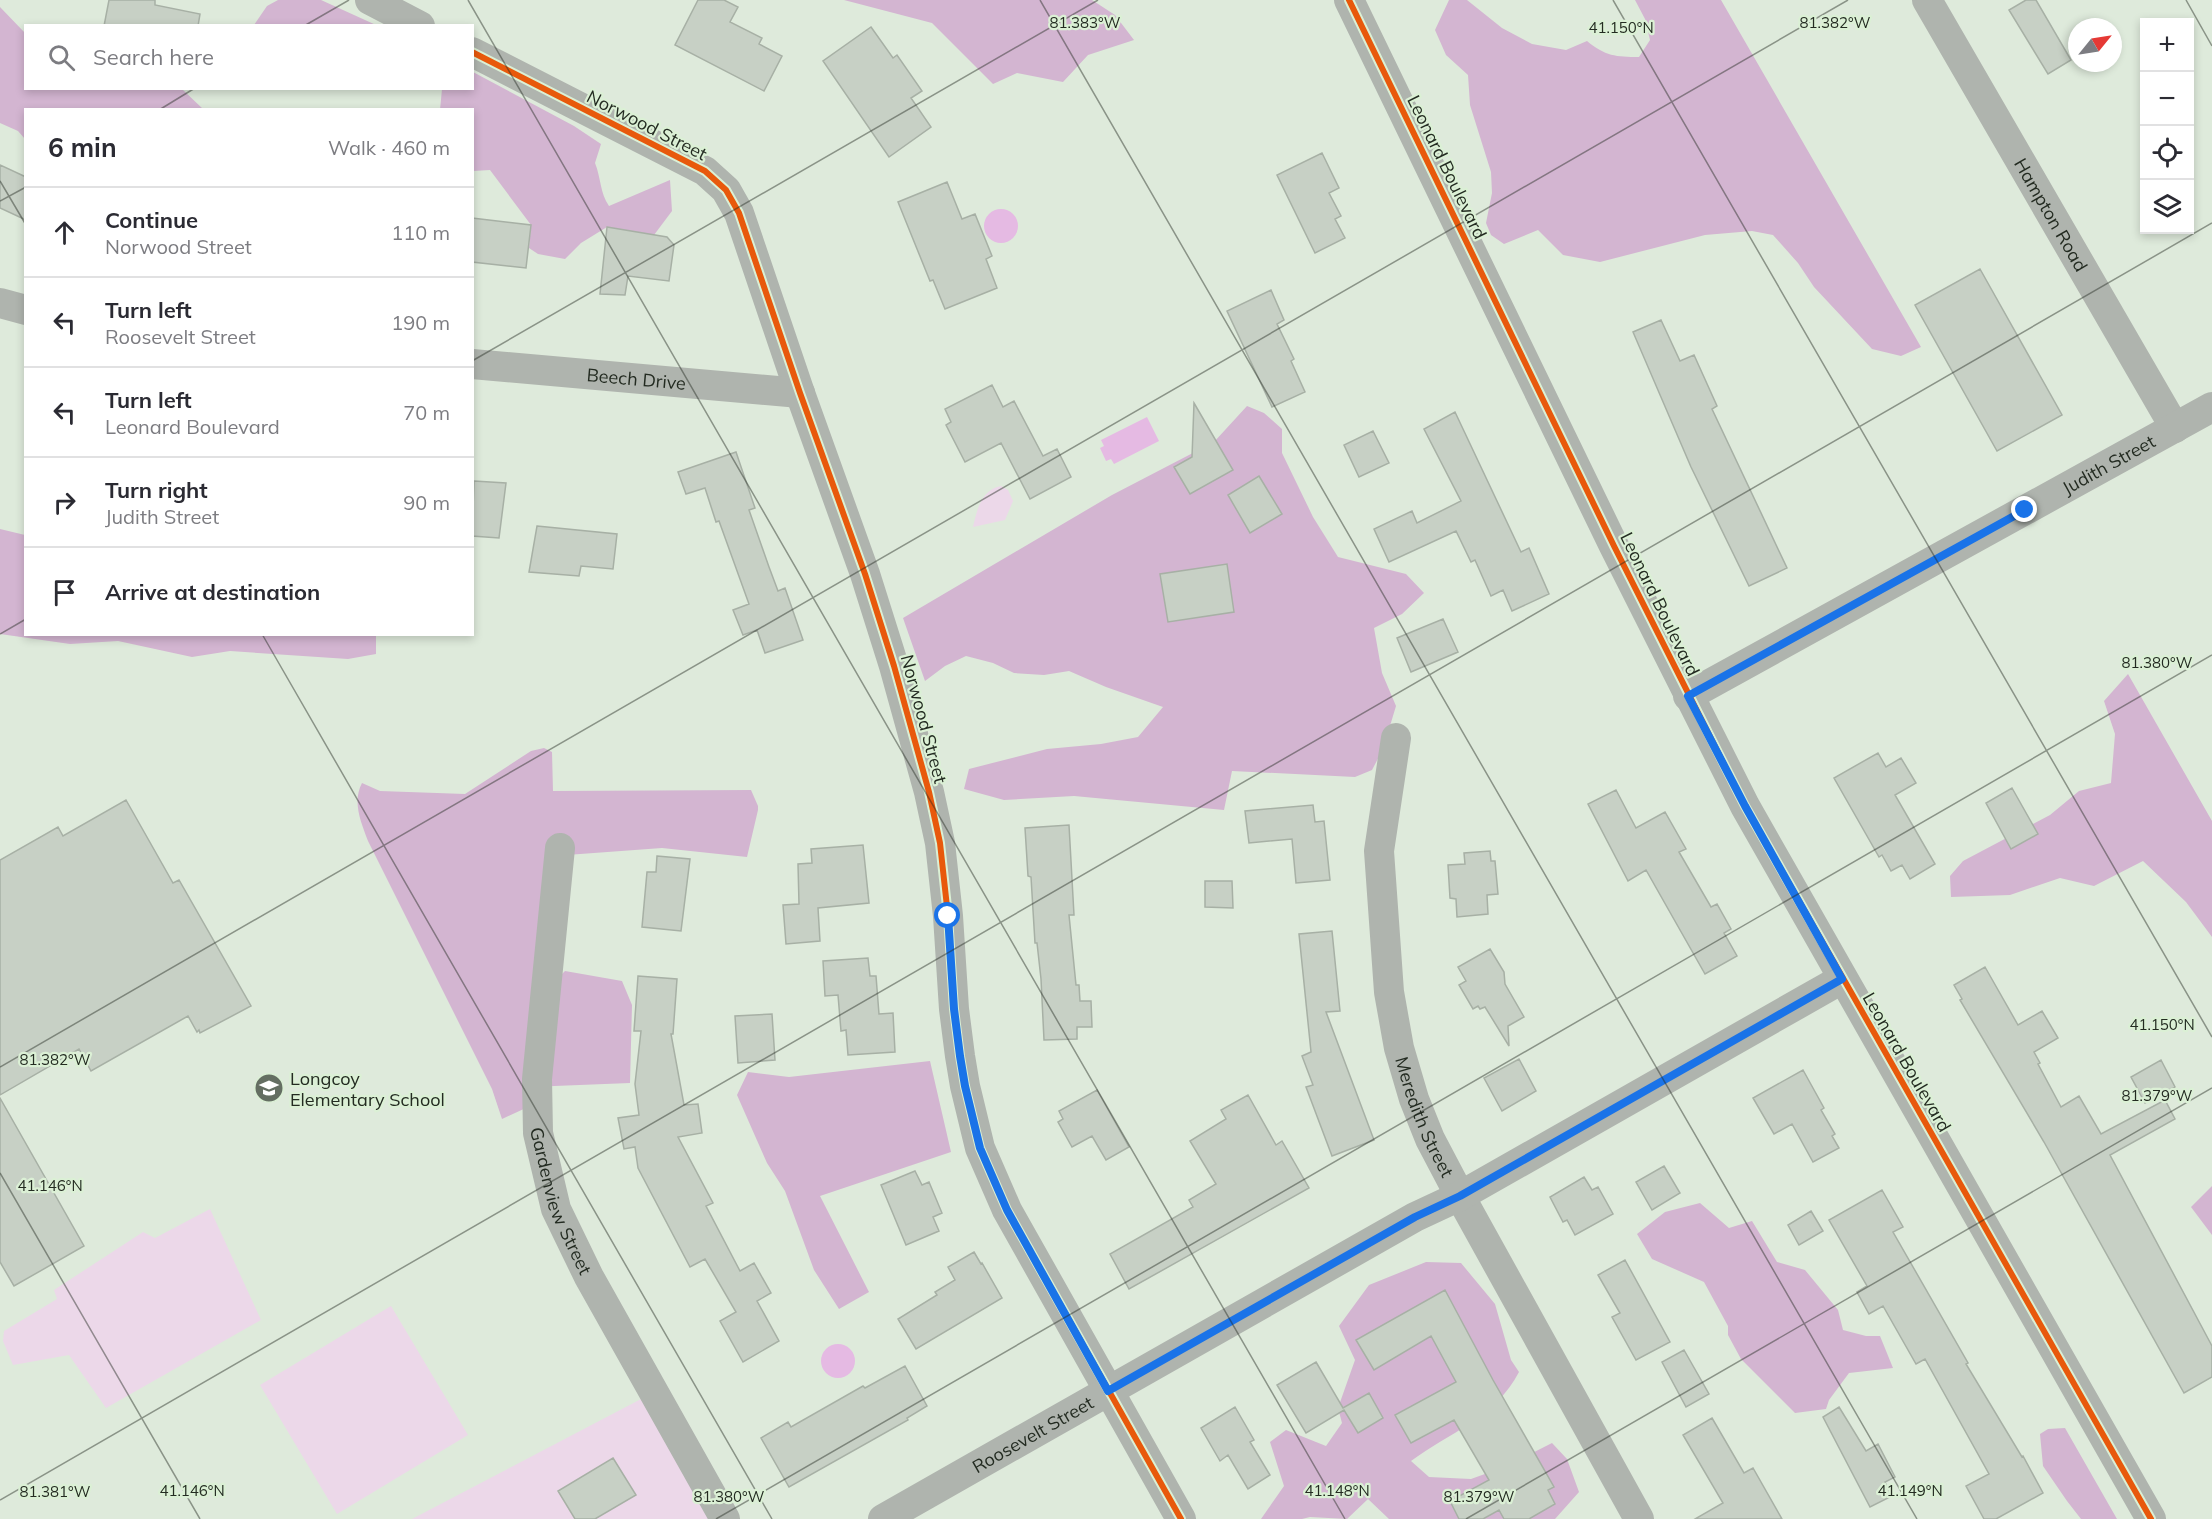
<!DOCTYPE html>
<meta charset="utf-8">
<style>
:root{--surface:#fff;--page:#f7f7f7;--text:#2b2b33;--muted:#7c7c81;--line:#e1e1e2}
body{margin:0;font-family:Mulish,sans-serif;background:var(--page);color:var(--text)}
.controls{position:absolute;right:18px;top:18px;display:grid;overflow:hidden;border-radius:0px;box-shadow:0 3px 9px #0003}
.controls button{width:54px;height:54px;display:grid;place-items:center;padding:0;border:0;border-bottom:2px solid var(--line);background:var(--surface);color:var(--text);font:30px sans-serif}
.compass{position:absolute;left:2068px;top:18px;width:54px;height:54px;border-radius:50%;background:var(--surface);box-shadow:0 3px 9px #0003;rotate:60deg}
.stop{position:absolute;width:18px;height:18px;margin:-14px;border:4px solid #1a73e8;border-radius:50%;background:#fff}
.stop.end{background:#1a73e8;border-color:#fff;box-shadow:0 2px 6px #0008}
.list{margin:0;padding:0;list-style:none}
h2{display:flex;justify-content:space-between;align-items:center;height:78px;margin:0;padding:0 24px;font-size:26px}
h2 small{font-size:20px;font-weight:400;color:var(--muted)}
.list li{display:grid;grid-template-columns:39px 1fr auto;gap:18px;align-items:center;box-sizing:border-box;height:90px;padding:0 24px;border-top:2px solid var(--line)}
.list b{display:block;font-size:22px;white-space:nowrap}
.list p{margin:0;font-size:20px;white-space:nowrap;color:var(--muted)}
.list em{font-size:20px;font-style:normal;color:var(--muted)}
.icon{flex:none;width:33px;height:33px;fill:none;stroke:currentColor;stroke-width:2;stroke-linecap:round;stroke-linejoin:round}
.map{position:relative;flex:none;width:2212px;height:1519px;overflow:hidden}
.search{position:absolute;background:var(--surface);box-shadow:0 3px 9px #0003;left:24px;top:24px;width:450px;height:66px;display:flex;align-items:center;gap:15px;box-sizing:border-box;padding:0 21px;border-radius:0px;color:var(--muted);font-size:22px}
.panel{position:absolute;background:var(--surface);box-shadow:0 3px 9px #0003;left:24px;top:108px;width:450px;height:528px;border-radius:0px}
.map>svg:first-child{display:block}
.green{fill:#ecd8e9}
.forest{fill:#d3b5d1}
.water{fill:#e5bae3}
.building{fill:#c7d0c5;stroke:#a7b0a5;stroke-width:1.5}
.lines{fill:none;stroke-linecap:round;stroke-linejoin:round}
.street{stroke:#afb4ae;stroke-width:30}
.cycleway-casing{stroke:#dbf0d5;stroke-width:10}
.cycleway{stroke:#e8590c;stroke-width:6}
.route{stroke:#1a73e8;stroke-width:8}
.ticks{fill:none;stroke:#232b21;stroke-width:1.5;stroke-opacity:0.45}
.labels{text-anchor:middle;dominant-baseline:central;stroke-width:4.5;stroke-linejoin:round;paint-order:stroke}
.street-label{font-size:18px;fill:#232b21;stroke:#dbf0d5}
.poi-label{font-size:18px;fill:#232b21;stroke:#dbf0d5;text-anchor:start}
.ticks-label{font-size:15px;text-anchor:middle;fill:#232b21;stroke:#dbf0d5;stroke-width:4.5;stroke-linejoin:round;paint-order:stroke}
</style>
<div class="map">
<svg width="2212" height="1519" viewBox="0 0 2212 1519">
<rect width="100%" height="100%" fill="#deeadb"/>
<path class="green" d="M 1001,486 L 1008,490 L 1013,501 L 1005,520 L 973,527 C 977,510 981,490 1001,486 Z
M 210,1209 L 261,1320 L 106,1408 L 69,1355 L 13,1365 L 3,1341 L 4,1331 L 57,1299 L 54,1290 L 143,1232 L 155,1238 Z
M 391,1306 L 468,1435 L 337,1514 L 260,1385 Z
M 643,1398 L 713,1519 L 412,1519 Z"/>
<path class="forest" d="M 278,0 L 321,0 L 376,25 L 254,25 L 267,6 Z
M 844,0 L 1092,0 L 1115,15 L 1134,40 L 1088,55 L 1063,82 L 1017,73 L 993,84 L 932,23 Z
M 1449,0 L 1467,0 L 1502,28 L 1532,44 L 1566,50 L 1587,41 C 1605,56 1616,57 1639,57 L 1650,40 L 1645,19 L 1635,0 L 1721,0 L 1921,347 L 1901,356 L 1872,349 L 1814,287 L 1798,263 L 1773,235 L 1752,231 L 1705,235 L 1600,262 L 1563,255 L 1538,230 L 1504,244 L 1491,235 L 1486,223 L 1492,193 L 1491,172 L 1470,105 L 1468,75 L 1446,55 L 1435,30 Z
M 0,7 L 25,33 L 26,88 L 177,89 L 183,90 L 203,109 L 26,110 L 25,139 L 18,131 L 0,123 Z
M 473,72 L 574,126 L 601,144 L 595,163 C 601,178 600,193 609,206 L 670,180 L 672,211 L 654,235 L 607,227 L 581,243 L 565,259 L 538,254 L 529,248 L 531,225 L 490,170 L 473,171 L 472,110 L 440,110 L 442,89 L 472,88 Z
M 1247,406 L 1264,413 L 1282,429 L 1282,453 L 1313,517 L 1338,557 L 1406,574 L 1424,593 L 1402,614 L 1374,628 L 1382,673 L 1396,706 L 1383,749 L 1372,770 L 1355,777 L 1232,771 L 1224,810 L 1074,796 L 1004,800 L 964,789 L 969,769 L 1047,749 L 1101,744 L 1138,737 L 1163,707 L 1106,687 L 1069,671 L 1044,675 L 1014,673 L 993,663 L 966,656 L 945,666 L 925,681 L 903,618 L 1112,495 L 1214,442 Z
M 0,529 L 25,535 L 26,634 L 376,635 L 376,654 L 348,659 L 230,651 L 192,657 L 118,641 L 70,644 L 0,634 Z
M 2128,674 L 2212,821 L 2212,937 L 2186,902 L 2143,861 L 2094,886 L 2060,878 L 2010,895 L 1951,897 L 1950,876 L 1963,861 L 2050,815 L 2079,791 L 2111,783 L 2115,734 L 2104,701 Z
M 544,748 L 552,752 L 553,791 L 751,790 L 758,806 L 758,810 L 747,857 L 662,848 L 553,856 L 537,999 L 565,971 L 622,981 L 632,1005 L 630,1083 L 529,1087 L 528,1107 L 502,1119 L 492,1089 L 368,841 C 361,822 352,802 362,783 L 380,791 L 465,794 L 531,751 Z
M 930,1061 L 951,1152 L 820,1196 L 869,1292 L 839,1309 L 814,1270 L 785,1191 L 767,1163 L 737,1095 L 748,1072 L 789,1077 Z
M 2212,1186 L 2212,1235 L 2191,1207 Z
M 1700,1203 L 1729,1228 L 1752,1221 L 1777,1262 L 1805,1270 L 1838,1310 L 1843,1330 L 1866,1336 L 1880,1336 L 1893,1368 L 1849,1373 L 1829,1400 L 1826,1409 L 1795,1413 L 1741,1359 L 1728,1335 L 1728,1326 L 1704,1282 L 1652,1259 L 1637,1234 L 1665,1212 Z
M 1426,1262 L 1461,1263 L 1495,1304 L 1511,1360 L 1519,1372 C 1496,1417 1449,1433 1411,1461 L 1429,1477 L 1471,1479 L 1507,1466 L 1552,1443 L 1567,1459 L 1579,1492 L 1555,1519 L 1389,1519 L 1368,1499 L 1347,1519 L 1310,1517 L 1302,1519 L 1261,1519 L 1284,1486 L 1270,1442 L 1286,1430 L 1326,1446 L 1342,1423 L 1338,1408 L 1355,1360 L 1339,1326 L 1369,1285 Z
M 2065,1428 L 2117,1519 L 2081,1519 L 2067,1501 L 2043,1466 L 2040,1434 L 2048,1429 Z"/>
<path class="water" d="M984 226a17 17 0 1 1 34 0a17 17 0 1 1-34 0Z
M 1147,417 L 1159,441 L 1114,464 L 1111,459 L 1106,461 L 1100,448 L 1104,446 L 1101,440 Z
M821 1361a17 17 0 1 1 34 0a17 17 0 1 1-34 0Z"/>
<path class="building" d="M 109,0 L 155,0 L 155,5 L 200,14 L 198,26 L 104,26 Z
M 698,0 L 724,0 L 738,7 L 730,22 L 762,38 L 759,44 L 782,56 L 764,91 L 675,45 Z
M 2026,0 L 2036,0 L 2071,60 L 2048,74 L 2009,10 Z
M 871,27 L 893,58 L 897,55 L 922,91 L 911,98 L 931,127 L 889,157 L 823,61 Z
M 1322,153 L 1339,188 L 1329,193 L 1341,216 L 1335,219 L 1345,238 L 1315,253 L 1277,175 Z
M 0,165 L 26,177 L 26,220 L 0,208 Z
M 947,182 L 962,219 L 975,214 L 992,256 L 986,259 L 997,288 L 945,309 L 933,280 L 930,281 L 898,202 Z
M 472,218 L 531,225 L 526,268 L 472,262 Z
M 607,227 L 667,237 L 674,245 L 669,281 L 628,276 L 625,295 L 600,294 Z
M 1980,269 L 2062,415 L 1997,451 L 1915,305 Z
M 1271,290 L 1284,320 L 1277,324 L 1294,359 L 1291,361 L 1305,392 L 1272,407 L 1227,311 Z
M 1661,320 L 1680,361 L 1694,355 L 1717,406 L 1712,409 L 1787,568 L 1749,586 L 1691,467 L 1633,332 Z
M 992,385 L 1003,407 L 1014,401 L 1043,456 L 1057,449 L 1071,477 L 1030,499 L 1001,443 L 965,462 L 946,425 L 951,422 L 945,409 Z
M 1194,403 L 1233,470 L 1190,494 L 1174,467 L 1192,457 Z
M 1455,412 L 1521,552 L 1529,548 L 1549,594 L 1512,611 L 1503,590 L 1491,596 L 1475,560 L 1471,562 L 1456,531 L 1389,562 L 1374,529 L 1412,511 L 1417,523 L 1461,501 L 1424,429 Z
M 1373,431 L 1389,463 L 1359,477 L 1344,445 Z
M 736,452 L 755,508 L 749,510 L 769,567 L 778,591 L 785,588 L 803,640 L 765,653 L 757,630 L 743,635 L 733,610 L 749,604 L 719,521 L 716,522 L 705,488 L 686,494 L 678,472 Z
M 1259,476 L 1282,514 L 1250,533 L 1228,495 Z
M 474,481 L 506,483 L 499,538 L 472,536 Z
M 537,526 L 617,534 L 613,569 L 581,566 L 579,576 L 529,572 Z
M 1227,564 L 1234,612 L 1168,622 L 1160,574 Z
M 1443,619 L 1458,652 L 1411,672 L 1397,638 Z
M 1878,753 L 1886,767 L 1901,758 L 1916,783 L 1895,795 L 1935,864 L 1910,879 L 1902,865 L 1891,871 L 1882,855 L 1879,857 L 1834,778 Z
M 2012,788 L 2038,834 L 2011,849 L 1986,803 Z
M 1616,790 L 1636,828 L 1665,812 L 1686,849 L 1679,852 L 1711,907 L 1717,904 L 1731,929 L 1724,933 L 1737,956 L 1705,974 L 1646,870 L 1628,881 L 1588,804 Z
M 126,800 L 173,883 L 179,880 L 251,1006 L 200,1033 L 199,1030 L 197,1032 L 188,1016 L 91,1071 L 79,1049 L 0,1095 L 0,860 L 58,827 L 63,836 Z
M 1313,805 L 1315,822 L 1324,821 L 1330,880 L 1296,883 L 1292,839 L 1249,843 L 1245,811 Z
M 1069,825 L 1074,915 L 1069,915 L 1076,985 L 1079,985 L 1080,1001 L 1091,1001 L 1092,1027 L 1077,1027 L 1077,1039 L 1044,1040 L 1041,979 L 1037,943 L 1035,943 L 1031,877 L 1028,876 L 1025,828 Z
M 863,845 L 869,903 L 818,908 L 820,941 L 786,944 L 783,905 L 799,904 L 798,864 L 812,863 L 811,849 Z
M 1490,851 L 1491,861 L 1495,861 L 1498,894 L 1487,895 L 1488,914 L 1457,917 L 1456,899 L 1450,898 L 1448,865 L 1465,864 L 1464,853 Z
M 657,856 L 690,859 L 681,931 L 642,927 L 647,872 L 656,872 Z
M 1205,881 L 1232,881 L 1233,908 L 1205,907 Z
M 1332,931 L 1340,1011 L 1326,1012 L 1374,1140 L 1332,1156 L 1306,1087 L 1313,1085 L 1302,1056 L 1311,1052 L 1299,934 Z
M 1490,949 L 1504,972 L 1505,984 L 1524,1017 L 1508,1026 L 1509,1046 L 1485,1007 L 1480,1009 L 1478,1006 L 1473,1009 L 1459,985 L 1466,981 L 1458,967 Z
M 868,958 L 870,976 L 876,976 L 879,1014 L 893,1013 L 895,1052 L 848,1055 L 846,1030 L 841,1031 L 838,995 L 825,996 L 823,961 Z
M 1985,967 L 2018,1025 L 2042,1011 L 2058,1038 L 2034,1052 L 2040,1063 L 2038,1064 L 2061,1107 L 2079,1096 L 2101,1134 L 2165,1100 L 2175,1119 L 2110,1155 L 2212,1346 L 2212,1377 L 2184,1393 L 2044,1142 L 1960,1000 L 1962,999 L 1954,985 Z
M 638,976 L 677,979 L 673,1034 L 671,1034 L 684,1105 L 698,1104 L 702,1133 L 678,1137 L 713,1203 L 706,1206 L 740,1271 L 754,1263 L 771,1293 L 757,1301 L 779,1341 L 743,1362 L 720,1321 L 736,1312 L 705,1259 L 690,1267 L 638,1168 L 635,1147 L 624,1149 L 618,1118 L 639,1115 L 635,1084 L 641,1031 L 634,1031 Z
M 772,1014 L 775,1060 L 738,1063 L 735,1016 Z
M 1519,1059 L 1536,1091 L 1502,1111 L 1484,1078 Z
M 2161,1060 L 2175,1087 L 2145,1103 L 2131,1077 Z
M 1803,1070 L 1824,1108 L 1821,1110 L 1835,1134 L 1832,1136 L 1839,1148 L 1813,1162 L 1792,1124 L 1774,1134 L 1753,1098 Z
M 1097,1090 L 1129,1147 L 1106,1160 L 1092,1136 L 1072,1147 L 1058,1122 L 1063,1119 L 1059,1111 Z
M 1248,1095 L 1276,1145 L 1282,1141 L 1309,1188 L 1129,1289 L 1110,1254 L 1193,1207 L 1189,1200 L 1216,1184 L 1190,1141 L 1226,1119 L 1221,1110 Z
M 0,1098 L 84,1246 L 14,1286 L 0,1262 Z
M 1664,1166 L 1680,1193 L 1652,1210 L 1636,1182 Z
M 915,1171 L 922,1185 L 929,1182 L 942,1213 L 933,1217 L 939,1231 L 906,1245 L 881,1185 Z
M 1584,1177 L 1592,1190 L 1598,1187 L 1613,1214 L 1575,1235 L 1567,1220 L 1563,1222 L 1550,1197 Z
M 1882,1190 L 1903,1227 L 1893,1232 L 1968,1363 L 1966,1364 L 2022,1457 L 2023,1456 L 2043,1493 L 1996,1519 L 1984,1519 L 1966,1486 L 1989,1474 L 1925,1359 L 1916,1364 L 1883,1306 L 1869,1314 L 1857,1292 L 1867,1286 L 1829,1220 Z
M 1811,1211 L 1823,1231 L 1799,1245 L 1788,1225 Z
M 974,1252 L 981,1264 L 982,1263 L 1002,1298 L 916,1349 L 898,1319 L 937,1295 L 935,1292 L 955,1280 L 948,1267 Z
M 1625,1260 L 1670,1342 L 1636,1360 L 1612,1317 L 1620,1313 L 1598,1275 Z
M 1445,1290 L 1493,1380 L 1554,1487 L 1548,1490 L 1555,1504 L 1529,1519 L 1504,1519 L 1499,1510 L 1483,1519 L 1459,1519 L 1450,1501 L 1489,1480 L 1454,1420 L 1411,1443 L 1395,1415 L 1456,1382 L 1431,1336 L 1374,1370 L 1356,1340 Z
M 1684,1350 L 1709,1394 L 1686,1407 L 1662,1362 Z
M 1316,1362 L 1343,1408 L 1369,1393 L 1383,1418 L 1358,1433 L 1344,1410 L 1306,1433 L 1277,1385 Z
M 905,1366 L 927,1406 L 907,1418 L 908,1420 L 789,1487 L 761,1438 L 788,1422 L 791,1427 L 863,1386 L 865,1388 Z
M 1235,1407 L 1254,1440 L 1250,1442 L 1270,1475 L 1248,1489 L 1228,1455 L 1220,1461 L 1201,1428 Z
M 1839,1407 L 1866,1451 L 1878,1444 L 1895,1477 L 1885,1482 L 1892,1496 L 1870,1507 L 1823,1417 Z
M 1712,1418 L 1744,1473 L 1753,1468 L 1782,1519 L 1695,1519 L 1723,1503 L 1683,1435 Z
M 613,1458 L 636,1495 L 595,1519 L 575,1519 L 558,1491 Z"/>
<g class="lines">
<g class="street">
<path d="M 370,0 L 420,26"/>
<path d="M 1349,0 L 1614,546 L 1745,806 L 2151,1519"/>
<path id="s1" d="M 1927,0 L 2175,428"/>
<path d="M 472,52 L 705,171 L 726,190 L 739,213 L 800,393 L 865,574 L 894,666 L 929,792 L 940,843 L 948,916 L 954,1009 L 960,1056 L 965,1086 L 980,1148 L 1007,1210 L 1181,1519"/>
<path d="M 0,303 L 26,310"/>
<path id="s2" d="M 472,364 L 800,393"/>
<path id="s3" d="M 1688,696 L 2212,407"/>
<path id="s4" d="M 1396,738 L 1379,851 L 1389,992 L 1399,1048 L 1414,1099 L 1430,1139 L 1460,1196 L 1639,1519"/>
<path id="s5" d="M 560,848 L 537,1079 L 538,1133 L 556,1209 L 589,1277 L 725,1519"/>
<path id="s6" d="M 883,1519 L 1415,1217 L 1460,1196 L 1842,979"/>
</g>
<g class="cycleway-casing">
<path id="cycleway" d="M 1349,0 L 1614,546 L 1745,806 L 2151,1519
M 472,52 L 705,171 L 726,190 L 739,213 L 800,393 L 865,574 L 894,666 L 929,792 L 940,843 L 948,916 L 954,1009 L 960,1056 L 965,1086 L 980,1148 L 1007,1210 L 1181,1519"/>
</g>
<use href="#cycleway" class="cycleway"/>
</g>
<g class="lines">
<path class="route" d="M 948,916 L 954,1009 L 960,1056 L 965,1086 L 980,1148 L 1007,1210 L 1108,1391 L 1415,1217 L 1460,1196 L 1842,979 L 1745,806 L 1688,696 L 2025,510"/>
</g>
<path class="ticks" d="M 468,0 L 1345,1519M 1040,0 L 1917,1519M 1613,0 L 2212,1037M 2186,0 L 2212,46M 304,26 L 349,0M 159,110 L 195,88M 0,181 L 26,225M 0,201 L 26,187M 472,361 L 1098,0M 0,634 L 26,619M 262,634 L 772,1519M 0,1067 L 1848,0M 0,1173 L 200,1519M 0,1500 L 2212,223M 716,1519 L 2212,655M 1466,1519 L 2212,1088"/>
<defs>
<g id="school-disc" transform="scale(1.5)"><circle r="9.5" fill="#646e62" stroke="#dbf0d5"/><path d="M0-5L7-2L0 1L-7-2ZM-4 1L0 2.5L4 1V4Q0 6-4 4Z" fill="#fff"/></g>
</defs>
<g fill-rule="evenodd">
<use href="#school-disc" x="269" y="1088"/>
</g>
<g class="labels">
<g class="street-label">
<text transform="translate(647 125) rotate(27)">Norwood Street</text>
<text transform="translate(1447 167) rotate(64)">Leonard Boulevard</text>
<text stroke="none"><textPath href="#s1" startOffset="248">Hampton Road</textPath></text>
<text stroke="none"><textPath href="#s2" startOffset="165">Beech Drive</textPath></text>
<text stroke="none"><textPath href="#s3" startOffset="480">Judith Street</textPath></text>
<text transform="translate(1660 604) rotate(64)">Leonard Boulevard</text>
<text transform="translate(924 719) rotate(75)">Norwood Street</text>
<text transform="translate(1907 1062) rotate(60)">Leonard Boulevard</text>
<text stroke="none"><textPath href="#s4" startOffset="386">Meredith Street</textPath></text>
<text stroke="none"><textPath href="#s5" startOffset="358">Gardenview Street</textPath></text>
<text stroke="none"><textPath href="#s6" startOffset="172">Roosevelt Street</textPath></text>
</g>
<g class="poi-label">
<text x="290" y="1078">Longcoy<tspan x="290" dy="21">Elementary School</tspan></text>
</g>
</g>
<g class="ticks-label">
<text x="1085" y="28">81.383°W</text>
<text x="1835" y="28">81.382°W</text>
<text x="1621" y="33">41.150°N</text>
<text x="2157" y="668">81.380°W</text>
<text x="2162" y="1030">41.150°N</text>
<text x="55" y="1065">81.382°W</text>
<text x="2157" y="1101">81.379°W</text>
<text x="50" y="1191">41.146°N</text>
<text x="192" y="1496">41.146°N</text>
<text x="1337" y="1496">41.148°N</text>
<text x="1910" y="1496">41.149°N</text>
<text x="55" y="1497">81.381°W</text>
<text x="729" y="1502">81.380°W</text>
<text x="1479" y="1502">81.379°W</text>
</g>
</svg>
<div class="controls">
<button>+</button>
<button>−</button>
<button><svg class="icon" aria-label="locate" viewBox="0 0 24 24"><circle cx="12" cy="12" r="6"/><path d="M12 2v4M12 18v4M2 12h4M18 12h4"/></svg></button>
<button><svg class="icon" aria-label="layers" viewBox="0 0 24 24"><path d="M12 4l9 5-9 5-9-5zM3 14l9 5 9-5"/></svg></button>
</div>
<svg class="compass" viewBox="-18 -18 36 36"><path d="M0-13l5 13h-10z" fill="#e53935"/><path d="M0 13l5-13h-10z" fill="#7c7c81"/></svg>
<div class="stop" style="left:948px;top:916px"></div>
<div class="stop end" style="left:2025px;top:510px"></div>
<div class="search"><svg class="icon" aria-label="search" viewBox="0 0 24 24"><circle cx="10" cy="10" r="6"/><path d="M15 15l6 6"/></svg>Search here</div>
<section class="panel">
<h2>6 min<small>Walk · 460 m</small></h2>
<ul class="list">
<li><svg class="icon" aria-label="ahead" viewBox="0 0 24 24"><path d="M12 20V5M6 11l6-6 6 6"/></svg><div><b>Continue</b><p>Norwood Street</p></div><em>110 m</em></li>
<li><svg class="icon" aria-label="left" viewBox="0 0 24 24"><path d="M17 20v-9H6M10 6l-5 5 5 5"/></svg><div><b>Turn left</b><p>Roosevelt Street</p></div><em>190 m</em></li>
<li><svg class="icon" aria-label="left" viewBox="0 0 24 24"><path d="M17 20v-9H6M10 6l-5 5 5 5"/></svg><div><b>Turn left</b><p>Leonard Boulevard</p></div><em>70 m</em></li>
<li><svg class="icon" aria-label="right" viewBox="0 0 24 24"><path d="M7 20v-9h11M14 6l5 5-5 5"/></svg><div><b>Turn right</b><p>Judith Street</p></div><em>90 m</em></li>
<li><svg class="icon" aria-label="arrive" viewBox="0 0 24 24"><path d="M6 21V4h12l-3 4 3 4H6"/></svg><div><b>Arrive at destination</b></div></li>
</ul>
</section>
</div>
